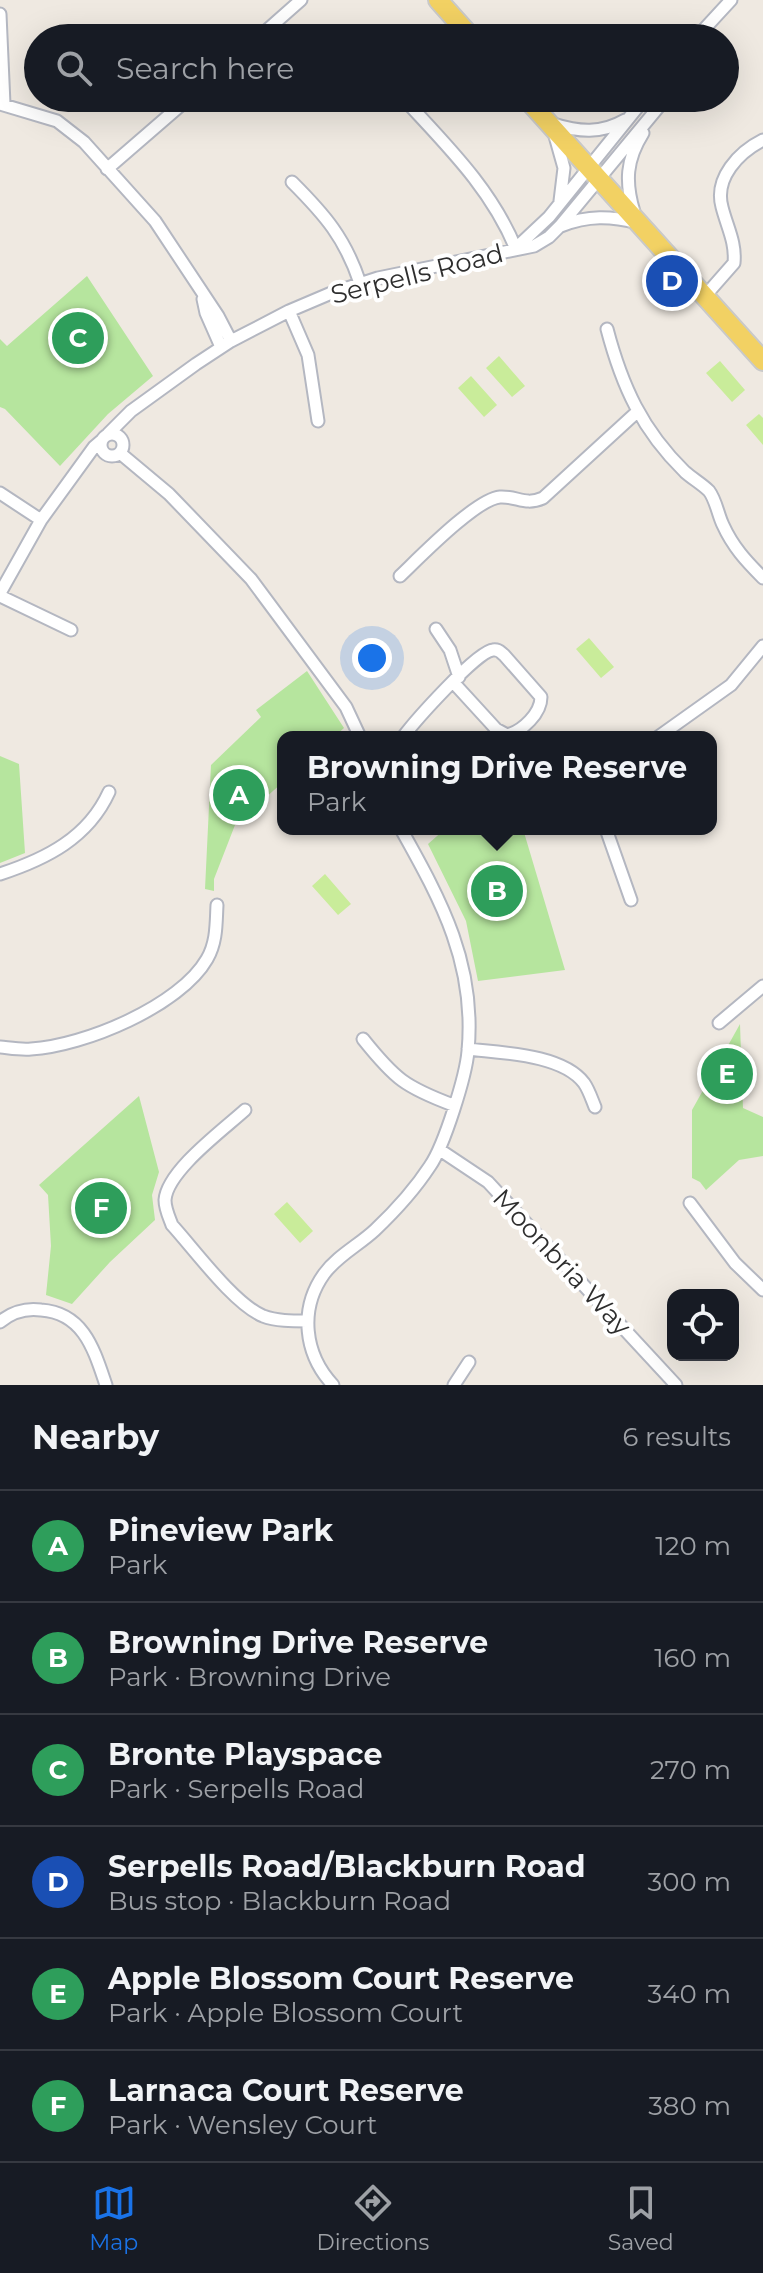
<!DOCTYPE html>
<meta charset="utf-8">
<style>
:root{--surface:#171b24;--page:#242831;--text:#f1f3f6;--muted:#9ea1a6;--line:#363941;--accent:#1a73e8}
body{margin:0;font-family:Montserrat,sans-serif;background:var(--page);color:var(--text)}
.controls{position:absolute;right:24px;bottom:24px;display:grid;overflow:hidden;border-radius:16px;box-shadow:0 8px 32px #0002}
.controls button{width:72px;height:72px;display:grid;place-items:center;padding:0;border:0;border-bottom:2px solid var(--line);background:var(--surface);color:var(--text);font:40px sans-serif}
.you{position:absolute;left:372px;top:658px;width:28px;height:28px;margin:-20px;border:6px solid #fff;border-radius:50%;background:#1a73e8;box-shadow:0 0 0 12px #1a73e833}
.badge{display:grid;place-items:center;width:52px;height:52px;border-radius:50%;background:var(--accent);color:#fff;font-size:26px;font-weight:700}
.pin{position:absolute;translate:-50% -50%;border:4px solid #fff;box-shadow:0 2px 8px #0006}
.popup{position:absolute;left:277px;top:731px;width:440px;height:104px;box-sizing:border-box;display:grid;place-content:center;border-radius:16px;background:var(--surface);filter:drop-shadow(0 2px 6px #0005);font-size:26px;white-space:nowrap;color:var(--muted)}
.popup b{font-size:30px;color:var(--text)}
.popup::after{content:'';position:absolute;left:50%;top:100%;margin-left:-16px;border:16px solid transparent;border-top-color:var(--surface)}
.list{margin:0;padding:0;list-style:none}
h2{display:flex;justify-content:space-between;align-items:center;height:104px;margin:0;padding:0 32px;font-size:34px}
h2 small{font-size:26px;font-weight:400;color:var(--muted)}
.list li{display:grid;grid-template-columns:52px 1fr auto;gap:24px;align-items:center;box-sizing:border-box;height:112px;padding:0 32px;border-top:2px solid var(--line)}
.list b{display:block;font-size:30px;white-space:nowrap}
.list p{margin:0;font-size:26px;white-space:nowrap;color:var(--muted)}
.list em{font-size:26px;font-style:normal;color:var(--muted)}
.icon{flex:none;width:44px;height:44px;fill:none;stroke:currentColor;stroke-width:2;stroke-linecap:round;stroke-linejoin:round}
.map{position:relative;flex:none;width:763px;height:1385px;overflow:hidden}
.search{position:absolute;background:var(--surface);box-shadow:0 8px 32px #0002;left:24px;right:24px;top:24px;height:88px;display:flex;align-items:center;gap:20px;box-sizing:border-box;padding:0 28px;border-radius:44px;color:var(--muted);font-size:30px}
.sheet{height:776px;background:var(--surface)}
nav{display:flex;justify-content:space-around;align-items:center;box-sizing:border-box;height:112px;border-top:2px solid var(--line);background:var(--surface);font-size:22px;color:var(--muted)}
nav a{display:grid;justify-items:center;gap:4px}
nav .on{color:var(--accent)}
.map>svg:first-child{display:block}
.green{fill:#b6e59e}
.pitch{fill:#c9ec9a}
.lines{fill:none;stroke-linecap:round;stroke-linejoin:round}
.minor-casing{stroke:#b4b7c1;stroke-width:15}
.primary-casing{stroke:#c9c9c9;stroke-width:22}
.minor{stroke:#fff;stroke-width:11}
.primary{stroke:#f2d163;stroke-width:18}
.labels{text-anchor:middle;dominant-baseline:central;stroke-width:8;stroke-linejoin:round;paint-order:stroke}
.street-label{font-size:26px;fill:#2e2e2e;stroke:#fff}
</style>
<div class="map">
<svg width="763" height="1385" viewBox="0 0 763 1385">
<rect width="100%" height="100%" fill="#efe9e1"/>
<path class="green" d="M 87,276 L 153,376 L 108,414 L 60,466 L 5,409 L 0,407 L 0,339 L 7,346 Z
M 307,671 L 344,728 L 334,737 L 283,737 L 283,782 L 235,825 L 214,879 L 214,891 L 205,889 L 211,765 L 261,717 L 256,710 Z
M 0,756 L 19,764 L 25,853 L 0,863 Z
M 445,829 L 523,829 L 565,970 L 478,981 L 466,921 L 428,844 Z
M 740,1024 L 743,1108 L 763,1117 L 763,1156 L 739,1160 L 706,1190 L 700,1182 L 692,1178 L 692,1110 Z
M 139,1096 L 159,1172 L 152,1195 L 155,1220 L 110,1262 L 72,1304 L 46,1295 L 51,1246 L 48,1195 L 39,1185 Z"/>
<path class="pitch" d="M 499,356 L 525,386 L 512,397 L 486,368 Z
M 720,361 L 745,390 L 732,402 L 706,373 Z
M 471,376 L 497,405 L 484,417 L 458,388 Z
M 759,414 L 763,418 L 763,445 L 746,425 Z
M 589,638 L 614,667 L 601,678 L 576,649 Z
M 325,874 L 351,904 L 338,915 L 312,886 Z
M 287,1202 L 313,1231 L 300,1243 L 274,1214 Z"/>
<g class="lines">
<g class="minor-casing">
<path id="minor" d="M 0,14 L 4,104
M 258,38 L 301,0
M 696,38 L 731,0
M 403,98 C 446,145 491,188 516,249
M 0,104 L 57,121 L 84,142 L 155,221 L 218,316 L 231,341
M 553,124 C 579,132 601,134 625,120
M 555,136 L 564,168 L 560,201
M 107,169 L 189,98
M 292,182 C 325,215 345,238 360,283
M 634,212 C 625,182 626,160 643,133
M 561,226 C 588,215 611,216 638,223
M 516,248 L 549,217 L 645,98
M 705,296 L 734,263 C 736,242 727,227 722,207 C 714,178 739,152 763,140
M 203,299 L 206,313 L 221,347
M 289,311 L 308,355 L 318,421
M 607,329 C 622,386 642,430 685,472 C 693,479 702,484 709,491 C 716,500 718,515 723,525 C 733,547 746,561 763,578
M101 445a11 11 0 1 1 22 0a11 11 0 1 1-22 0Z
M 108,434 L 131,411 L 196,364 L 231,341 L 289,311 L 329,294 L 378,278 L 534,246 L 549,237 L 560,226 L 666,98
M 120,453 L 169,494 L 251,579 L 346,707 L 360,737
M 0,493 L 41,520
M 400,576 C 419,558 476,499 500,497 C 518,496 524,506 543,498 L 638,411
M 0,593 L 41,520 L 94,447 L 101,441
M 0,596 L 71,630
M 436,629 L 450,650 L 459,677
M 403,737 C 415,721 477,651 493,650 C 499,649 500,652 504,655 L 541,697 C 541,713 523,731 507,735 L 496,729 L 453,682
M 658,737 L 731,685 L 763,646
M 606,829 L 631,900
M 0,874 C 46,859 88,838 109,792
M 719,1023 L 763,986
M 363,1039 C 395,1079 405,1087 453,1105
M 0,1047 C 10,1048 21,1050 31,1049 C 84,1046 180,1006 207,959 C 217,942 216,923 217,905
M 468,1049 C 501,1053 562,1054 584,1083 C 589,1090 592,1100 595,1107
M 245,1110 C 223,1130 167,1171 165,1200 C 165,1209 169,1217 172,1225 C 194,1249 234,1304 263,1316 C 276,1321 292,1321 307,1321
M 440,1150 L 488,1182 L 676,1385
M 690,1203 L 735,1263 L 763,1290
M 0,1322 C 12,1312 26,1308 41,1310 C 84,1313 94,1350 106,1385
M 333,1385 C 304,1354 299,1309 324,1274 C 337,1256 359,1245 375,1230 C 395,1211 415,1189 430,1166 C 444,1146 466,1076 468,1051 C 476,965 442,902 401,829
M 454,1385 L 469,1362"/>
</g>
<g class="primary-casing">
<path id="primary" d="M 438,0 L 472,38
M 526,98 L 763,361"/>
</g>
<use href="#minor" class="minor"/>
<use href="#primary" class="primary"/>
</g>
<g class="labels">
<g class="street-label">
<text transform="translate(417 274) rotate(-14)">Serpells Road</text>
<text transform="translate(562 1262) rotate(47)">Moonbria Way</text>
</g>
</g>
</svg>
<div class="controls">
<button><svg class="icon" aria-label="locate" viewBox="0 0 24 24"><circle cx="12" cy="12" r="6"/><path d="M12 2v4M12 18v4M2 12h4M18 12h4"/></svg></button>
</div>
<div class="you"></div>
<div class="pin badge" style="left:239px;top:795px;background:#2e9e5b">A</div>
<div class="pin badge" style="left:497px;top:891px;background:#2e9e5b">B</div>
<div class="popup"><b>Browning Drive Reserve</b>Park</div>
<div class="pin badge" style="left:78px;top:338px;background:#2e9e5b">C</div>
<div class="pin badge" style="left:672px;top:281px;background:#1a4fb4">D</div>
<div class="pin badge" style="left:727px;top:1074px;background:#2e9e5b">E</div>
<div class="pin badge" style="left:101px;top:1208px;background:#2e9e5b">F</div>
<div class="search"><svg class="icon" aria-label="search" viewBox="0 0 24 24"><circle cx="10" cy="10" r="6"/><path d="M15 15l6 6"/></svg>Search here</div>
</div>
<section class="sheet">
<h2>Nearby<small>6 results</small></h2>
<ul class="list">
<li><span class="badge" style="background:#2e9e5b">A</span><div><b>Pineview Park</b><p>Park</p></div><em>120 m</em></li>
<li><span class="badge" style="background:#2e9e5b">B</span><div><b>Browning Drive Reserve</b><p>Park · Browning Drive</p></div><em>160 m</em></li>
<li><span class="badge" style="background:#2e9e5b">C</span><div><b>Bronte Playspace</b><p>Park · Serpells Road</p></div><em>270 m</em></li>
<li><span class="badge" style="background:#1a4fb4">D</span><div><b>Serpells Road/Blackburn Road</b><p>Bus stop · Blackburn Road</p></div><em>300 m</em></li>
<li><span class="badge" style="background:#2e9e5b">E</span><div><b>Apple Blossom Court Reserve</b><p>Park · Apple Blossom Court</p></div><em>340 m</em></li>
<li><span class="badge" style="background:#2e9e5b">F</span><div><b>Larnaca Court Reserve</b><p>Park · Wensley Court</p></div><em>380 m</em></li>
</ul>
</section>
<nav>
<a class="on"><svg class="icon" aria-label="map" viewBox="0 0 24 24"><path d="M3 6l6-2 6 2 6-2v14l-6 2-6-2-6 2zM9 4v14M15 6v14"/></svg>Map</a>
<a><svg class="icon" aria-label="directions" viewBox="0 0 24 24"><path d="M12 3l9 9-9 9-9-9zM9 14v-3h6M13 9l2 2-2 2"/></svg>Directions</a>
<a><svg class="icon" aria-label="saved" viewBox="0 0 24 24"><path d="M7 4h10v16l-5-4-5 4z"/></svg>Saved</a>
</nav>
